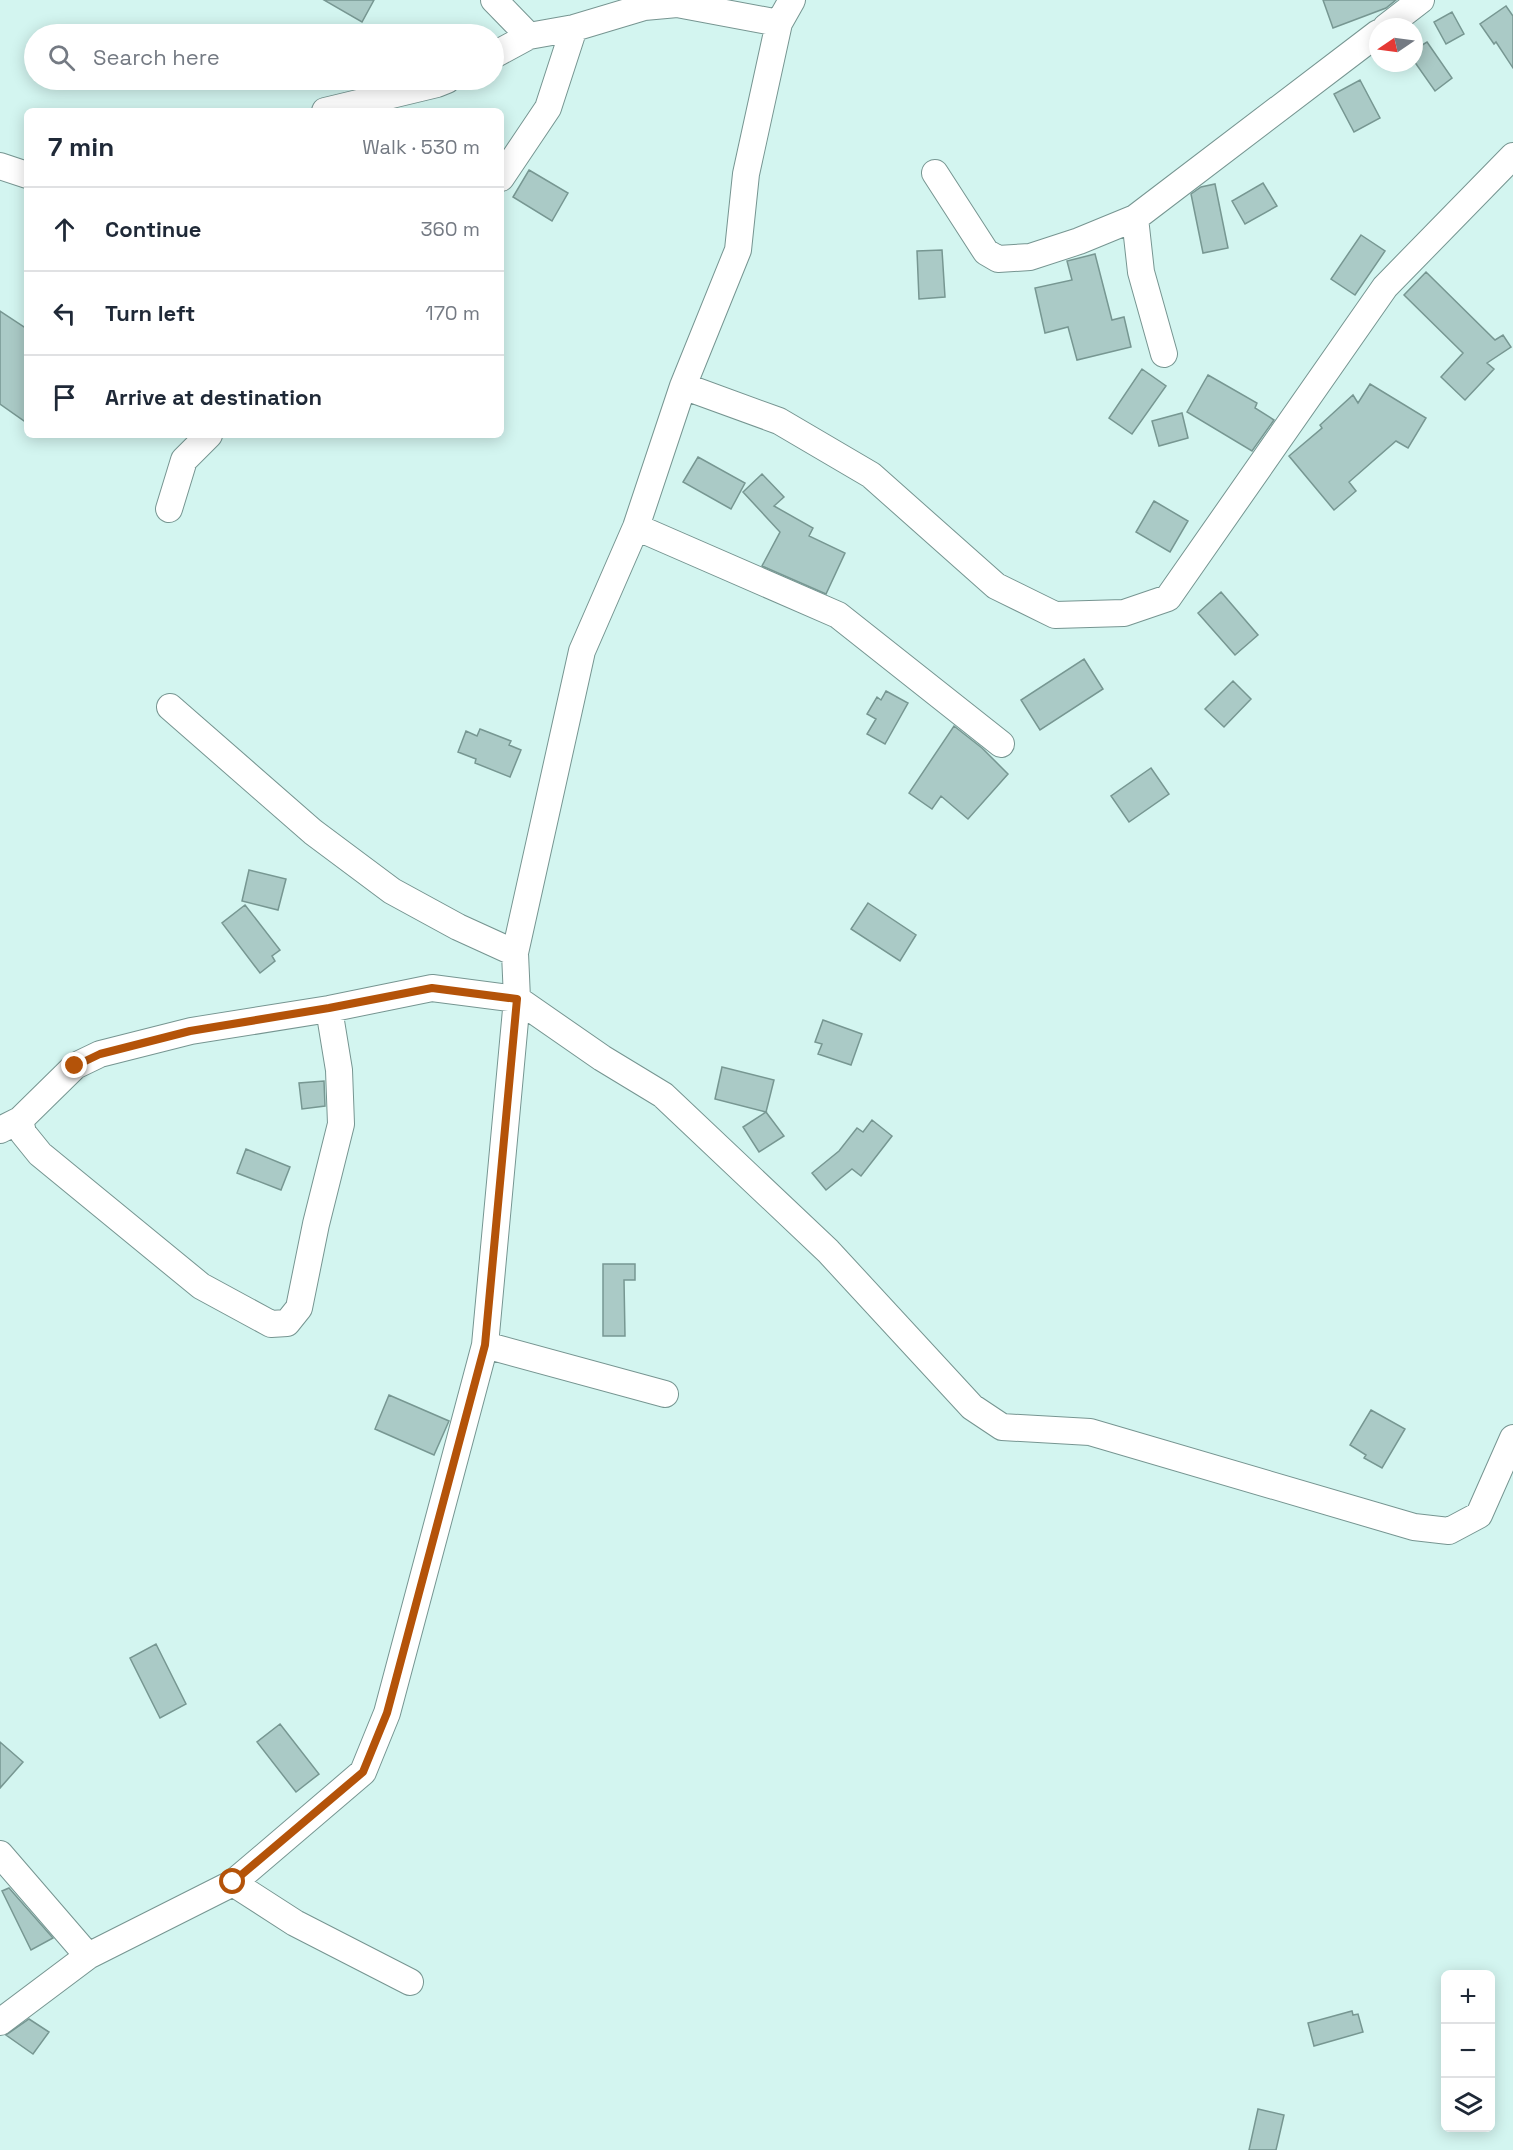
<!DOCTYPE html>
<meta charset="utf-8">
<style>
:root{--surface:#fff;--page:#f6f6f7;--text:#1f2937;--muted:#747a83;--line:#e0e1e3}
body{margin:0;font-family:"Space Grotesk",sans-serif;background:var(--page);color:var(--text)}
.controls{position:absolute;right:18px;bottom:18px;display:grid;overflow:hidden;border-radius:9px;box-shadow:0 3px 15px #0003}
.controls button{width:54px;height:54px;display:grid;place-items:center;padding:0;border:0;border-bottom:2px solid var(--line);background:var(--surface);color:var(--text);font:30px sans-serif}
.compass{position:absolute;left:1369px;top:18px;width:54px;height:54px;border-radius:50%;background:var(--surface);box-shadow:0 3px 15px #0003;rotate:257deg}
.stop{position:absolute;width:18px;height:18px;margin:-14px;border:4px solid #b45309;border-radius:50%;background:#fff}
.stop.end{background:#b45309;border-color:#fff;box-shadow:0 2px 6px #0008}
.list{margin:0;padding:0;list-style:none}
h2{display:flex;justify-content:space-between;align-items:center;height:78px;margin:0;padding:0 24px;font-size:26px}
h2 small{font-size:20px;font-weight:400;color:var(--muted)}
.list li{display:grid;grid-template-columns:39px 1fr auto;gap:18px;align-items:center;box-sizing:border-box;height:84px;padding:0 24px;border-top:2px solid var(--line)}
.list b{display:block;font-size:22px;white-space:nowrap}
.list em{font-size:20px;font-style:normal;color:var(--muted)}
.icon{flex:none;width:33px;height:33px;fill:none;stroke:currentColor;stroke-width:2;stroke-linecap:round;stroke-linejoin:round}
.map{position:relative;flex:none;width:1513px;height:2150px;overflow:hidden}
.search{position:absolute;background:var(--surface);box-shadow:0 3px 15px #0003;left:24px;top:24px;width:480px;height:66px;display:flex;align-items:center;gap:15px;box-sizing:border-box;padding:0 21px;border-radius:33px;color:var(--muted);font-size:22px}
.panel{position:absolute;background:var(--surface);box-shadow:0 3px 15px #0003;left:24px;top:108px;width:480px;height:330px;border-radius:9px}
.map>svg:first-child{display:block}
.building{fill:#aacac6;stroke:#779792;stroke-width:1.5}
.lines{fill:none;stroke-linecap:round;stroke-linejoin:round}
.minor-casing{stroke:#769591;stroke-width:28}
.minor{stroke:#fff;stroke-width:26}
.route{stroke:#b45309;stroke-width:8}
</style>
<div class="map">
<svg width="1513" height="2150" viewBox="0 0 1513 2150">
<rect width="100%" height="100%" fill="#d3f5f0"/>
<path class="building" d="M 324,0 L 374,0 L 362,22 Z
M 1323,0 L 1396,0 L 1386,8 L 1333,28 Z
M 1506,6 L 1513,16 L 1513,68 L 1496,42 L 1494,44 L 1480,24 Z
M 1452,12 L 1464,34 L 1446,44 L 1434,22 Z
M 1427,42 L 1452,78 L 1435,91 L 1414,61 L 1414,50 Z
M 1360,80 L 1380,118 L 1354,132 L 1334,94 Z
M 529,170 L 568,193 L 552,221 L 513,197 Z
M 1263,183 L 1277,206 L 1245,224 L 1232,201 Z
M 1215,184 L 1228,248 L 1203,253 L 1191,194 L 1201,187 Z
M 1361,235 L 1385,251 L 1355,295 L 1331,279 Z
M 942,250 L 945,297 L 919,299 L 917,251 Z
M 1095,254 L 1112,320 L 1124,317 L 1131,347 L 1077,360 L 1068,327 L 1045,333 L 1035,288 L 1072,280 L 1067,261 Z
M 1426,272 L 1495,340 L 1503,335 L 1511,347 L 1487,363 L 1494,369 L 1465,400 L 1441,377 L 1463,353 L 1404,295 Z
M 0,311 L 27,329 L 27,423 L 0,404 Z
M 1142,369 L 1166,386 L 1132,434 L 1109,418 Z
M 1208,375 L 1257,403 L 1255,408 L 1274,420 L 1252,451 L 1187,412 Z
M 1370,384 L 1426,418 L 1408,448 L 1396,441 L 1349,482 L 1356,491 L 1334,510 L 1289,456 L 1322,428 L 1320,425 L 1353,395 L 1358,403 Z
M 1182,413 L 1188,438 L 1159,446 L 1152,421 Z
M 698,457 L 745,483 L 731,509 L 683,482 Z
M 762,474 L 784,497 L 774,506 L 813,528 L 809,536 L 845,553 L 826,594 L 762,566 L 780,532 L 743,492 Z
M 1154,501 L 1188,521 L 1170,552 L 1136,532 Z
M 1221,592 L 1258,635 L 1235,655 L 1198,613 Z
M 1084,659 L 1103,689 L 1040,730 L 1021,700 Z
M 1233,681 L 1251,699 L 1224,727 L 1205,709 Z
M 886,691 L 908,703 L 885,744 L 867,734 L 876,719 L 867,714 L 877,697 L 881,700 Z
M 954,726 L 982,748 L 1008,774 L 968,819 L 941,796 L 932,809 L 909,793 Z
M 480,729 L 511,741 L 509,745 L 521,750 L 510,777 L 475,763 L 476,759 L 458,752 L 466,731 L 477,736 Z
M 1151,768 L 1169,794 L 1129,822 L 1111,796 Z
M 249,870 L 286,879 L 278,910 L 242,901 Z
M 868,903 L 916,935 L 900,961 L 851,929 Z
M 245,905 L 280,950 L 272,956 L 275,961 L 260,973 L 222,923 Z
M 823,1020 L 862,1034 L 851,1065 L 818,1054 L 822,1044 L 815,1042 Z
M 722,1067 L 774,1080 L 766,1112 L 784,1136 L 759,1152 L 743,1127 L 766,1112 L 715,1099 Z
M 324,1081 L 325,1106 L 302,1109 L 299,1083 Z
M 872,1120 L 892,1136 L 861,1176 L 852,1169 L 826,1190 L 812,1173 L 839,1151 L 857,1128 L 863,1132 Z
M 246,1149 L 290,1167 L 281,1190 L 237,1173 Z
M 603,1264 L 635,1264 L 635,1280 L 624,1280 L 625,1336 L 603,1336 Z
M 389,1395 L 449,1421 L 434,1455 L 375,1429 Z
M 1371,1410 L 1405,1429 L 1382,1468 L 1364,1458 L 1366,1455 L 1350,1445 Z
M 156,1644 L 186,1704 L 160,1718 L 130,1658 Z
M 280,1724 L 319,1774 L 296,1792 L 257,1742 Z
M 0,1742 L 23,1762 L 0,1788 Z
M 9,1888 L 53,1938 L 31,1950 L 2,1891 Z
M 1352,2011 L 1353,2015 L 1358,2014 L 1363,2032 L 1314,2046 L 1308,2023 Z
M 29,2019 L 49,2032 L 33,2054 L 6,2035 Z
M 1258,2109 L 1284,2115 L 1276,2150 L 1249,2150 Z"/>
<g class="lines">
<g class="minor-casing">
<path id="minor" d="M 494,0 L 529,36
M 1386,27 L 1421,0
M 494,55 L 529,36 L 574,28 L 644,7 L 677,4 L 779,23
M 325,111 L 437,84 L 447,80
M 0,166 L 27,175
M 935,173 L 986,252 L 998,259 L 1030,257 L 1079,241 L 1135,218 L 1378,33
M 501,178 L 548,108 L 574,28
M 1135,218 L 1141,272 L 1164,354
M 683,386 L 779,421 L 871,475 L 996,586 L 1055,615 L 1124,613 L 1168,598 L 1385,287 L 1513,156
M 169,509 L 184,460 L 209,435
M 636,527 L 838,615 L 1001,744
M 170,707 L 313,832 L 392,891 L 458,927 L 515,953
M 20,1120 L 23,1133 L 40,1154 L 201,1286 L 271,1324 L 287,1323 L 299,1308 L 316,1224 L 341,1124 L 339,1070 L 329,1009
M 0,1130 L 20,1120 L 75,1066 L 100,1054 L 191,1031 L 329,1009 L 432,988 L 517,999 L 602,1058 L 663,1095 L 828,1251 L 972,1407 L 1002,1427 L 1090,1432 L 1414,1527 L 1449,1531 L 1479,1515 L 1513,1438
M 485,1345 L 665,1394
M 0,1854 L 88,1956
M 233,1883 L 295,1923 L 410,1982
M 0,2022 L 88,1956 L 233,1883 L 363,1772 L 387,1713 L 485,1345 L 517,999 L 515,953 L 582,651 L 636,527 L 683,386 L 738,250 L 746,174 L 779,23 L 792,0"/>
</g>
<use href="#minor" class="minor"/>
</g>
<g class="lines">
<path class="route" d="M 75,1066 L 100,1054 L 190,1031 L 329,1008 L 432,988 L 517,999 L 485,1345 L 387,1713 L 363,1772 L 233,1882"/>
</g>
</svg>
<div class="controls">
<button>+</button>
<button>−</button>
<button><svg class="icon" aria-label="layers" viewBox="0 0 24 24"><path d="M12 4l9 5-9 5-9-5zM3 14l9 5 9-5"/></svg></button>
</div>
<svg class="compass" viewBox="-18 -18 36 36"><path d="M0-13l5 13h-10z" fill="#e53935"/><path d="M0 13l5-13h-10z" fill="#747a83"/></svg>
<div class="stop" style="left:233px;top:1882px"></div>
<div class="stop end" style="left:75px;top:1066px"></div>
<div class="search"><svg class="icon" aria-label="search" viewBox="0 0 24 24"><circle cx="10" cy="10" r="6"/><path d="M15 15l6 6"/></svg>Search here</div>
<section class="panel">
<h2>7 min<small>Walk · 530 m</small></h2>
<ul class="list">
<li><svg class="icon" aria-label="ahead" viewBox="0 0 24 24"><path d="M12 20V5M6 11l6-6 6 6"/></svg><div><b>Continue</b></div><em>360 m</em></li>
<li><svg class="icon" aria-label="left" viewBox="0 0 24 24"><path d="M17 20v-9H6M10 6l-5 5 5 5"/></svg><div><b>Turn left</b></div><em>170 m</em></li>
<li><svg class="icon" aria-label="arrive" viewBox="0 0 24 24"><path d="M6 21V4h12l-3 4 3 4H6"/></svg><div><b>Arrive at destination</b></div></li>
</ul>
</section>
</div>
